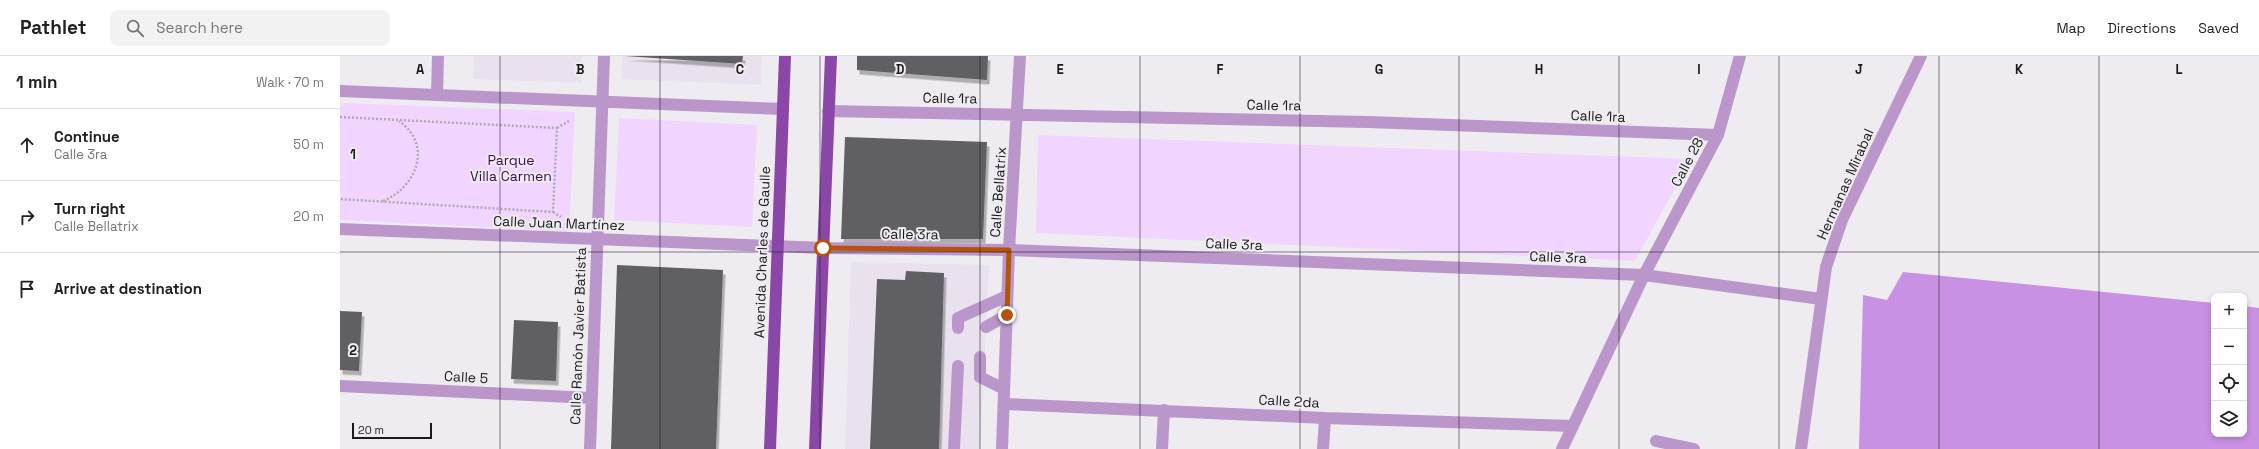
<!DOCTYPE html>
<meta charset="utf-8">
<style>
:root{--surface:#fff;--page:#f2f2f2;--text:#202124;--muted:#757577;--line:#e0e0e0}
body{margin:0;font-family:"Space Grotesk",sans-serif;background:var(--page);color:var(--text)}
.controls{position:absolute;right:12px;bottom:12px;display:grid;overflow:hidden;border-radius:8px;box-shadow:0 2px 6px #0003}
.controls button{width:36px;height:36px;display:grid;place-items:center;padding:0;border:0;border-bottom:1px solid var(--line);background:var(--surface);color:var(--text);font:20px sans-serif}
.scale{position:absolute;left:12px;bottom:10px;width:80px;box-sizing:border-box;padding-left:4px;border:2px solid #1b1a1b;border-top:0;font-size:11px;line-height:14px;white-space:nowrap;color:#1b1a1b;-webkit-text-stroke:3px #efecf1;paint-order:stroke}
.stop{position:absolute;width:12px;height:12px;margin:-9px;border:3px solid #b45309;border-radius:50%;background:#fff}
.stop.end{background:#b45309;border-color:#fff;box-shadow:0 1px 4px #0008}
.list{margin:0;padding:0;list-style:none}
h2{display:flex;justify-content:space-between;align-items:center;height:52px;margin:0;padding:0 16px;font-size:17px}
h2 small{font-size:13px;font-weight:400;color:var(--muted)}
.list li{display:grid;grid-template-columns:26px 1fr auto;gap:12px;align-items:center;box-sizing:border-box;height:72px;padding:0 16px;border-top:1px solid var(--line)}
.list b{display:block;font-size:15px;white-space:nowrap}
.list p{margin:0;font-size:13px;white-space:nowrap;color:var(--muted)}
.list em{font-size:13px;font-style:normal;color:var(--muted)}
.icon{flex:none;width:22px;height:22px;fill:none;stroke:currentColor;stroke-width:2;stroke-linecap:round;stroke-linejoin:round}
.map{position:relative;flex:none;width:1919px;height:393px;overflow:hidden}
header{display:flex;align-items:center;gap:24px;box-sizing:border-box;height:56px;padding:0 20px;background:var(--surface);border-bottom:1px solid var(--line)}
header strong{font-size:19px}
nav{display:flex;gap:22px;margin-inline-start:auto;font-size:14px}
.search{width:280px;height:36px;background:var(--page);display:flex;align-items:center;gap:10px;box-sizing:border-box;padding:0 14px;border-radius:8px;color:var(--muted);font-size:15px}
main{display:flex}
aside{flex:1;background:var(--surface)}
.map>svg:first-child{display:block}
.built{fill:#e9e1ed}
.green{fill:#f1d4ff}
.forest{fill:#c991e3}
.building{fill:#615f63;filter:url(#shadow)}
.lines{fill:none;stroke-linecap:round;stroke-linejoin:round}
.path{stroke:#adabae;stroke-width:2.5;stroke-dasharray:2 2;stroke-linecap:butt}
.lane{stroke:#ba96cb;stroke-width:12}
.street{stroke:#ba96cb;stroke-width:12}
.primary{stroke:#8b47a8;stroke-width:12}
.route{stroke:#b45309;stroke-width:5}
.grid{fill:none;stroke:#1b1a1b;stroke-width:1;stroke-opacity:0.55}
.labels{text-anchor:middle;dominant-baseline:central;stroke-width:4;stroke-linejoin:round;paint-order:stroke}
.street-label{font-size:14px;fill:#1b1a1b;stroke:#efecf1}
.park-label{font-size:14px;fill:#3f0953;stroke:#efecf1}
.grid-label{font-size:13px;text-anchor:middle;font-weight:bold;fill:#1b1a1b;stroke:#efecf1;stroke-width:4;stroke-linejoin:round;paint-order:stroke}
</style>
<header>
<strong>Pathlet</strong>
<div class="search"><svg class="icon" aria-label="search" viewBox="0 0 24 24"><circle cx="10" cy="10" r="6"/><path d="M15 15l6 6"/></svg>Search here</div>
<nav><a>Map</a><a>Directions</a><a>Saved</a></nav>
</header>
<main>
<aside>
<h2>1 min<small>Walk · 70 m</small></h2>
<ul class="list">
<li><svg class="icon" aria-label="ahead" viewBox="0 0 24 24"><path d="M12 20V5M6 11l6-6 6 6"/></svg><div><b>Continue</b><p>Calle 3ra</p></div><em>50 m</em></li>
<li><svg class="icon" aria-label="right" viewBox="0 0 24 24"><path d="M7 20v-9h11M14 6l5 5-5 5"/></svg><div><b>Turn right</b><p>Calle Bellatrix</p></div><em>20 m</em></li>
<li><svg class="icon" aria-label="arrive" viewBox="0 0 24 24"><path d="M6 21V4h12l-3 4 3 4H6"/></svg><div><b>Arrive at destination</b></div></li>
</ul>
</aside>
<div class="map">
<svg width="1919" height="393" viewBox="0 0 1919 393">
<defs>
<filter id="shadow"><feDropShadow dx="2.5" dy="4.5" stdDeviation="0" flood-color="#0004"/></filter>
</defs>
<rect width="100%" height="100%" fill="#efecf1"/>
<path class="built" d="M 134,0 L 242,0 L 241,27 L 133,23 Z
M 282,0 L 422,0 L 421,29 L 281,23 Z
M 511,206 L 649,209 L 640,393 L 505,393 Z"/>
<path class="green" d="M 0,47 L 235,56 L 229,175 L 0,164 Z
M 279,62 L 417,69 L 412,171 L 274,164 Z
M 698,79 L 1351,103 L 1295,205 L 696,177 Z"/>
<path class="forest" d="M 1563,216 L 1874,247 L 1874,378 L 1904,378 L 1904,250 L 1919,252 L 1919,393 L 1519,393 L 1523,239 L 1547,244 Z"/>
<path class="building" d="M 285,0 L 403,0 L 402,8 Z
M 517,0 L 648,0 L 647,24 L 517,14 Z
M 505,81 L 647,86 L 643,183 L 501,183 Z
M 277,209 L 383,214 L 376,393 L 271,393 Z
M 566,215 L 604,217 L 599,393 L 530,393 L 537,223 L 565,224 Z
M 0,255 L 22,256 L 19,315 L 0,314 Z
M 174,264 L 218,266 L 216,325 L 171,323 Z"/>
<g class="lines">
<path class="path" d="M 0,61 L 217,72 L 213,156 L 0,143
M 217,72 L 229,65
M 43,145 C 77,131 93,89 59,65
M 213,156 L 221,161"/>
<path class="lane" d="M 646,271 L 667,259
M 618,272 L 618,262 L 667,240
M 640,301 L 640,321 L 664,333
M 614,393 L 618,310"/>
<path class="street" d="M 0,35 L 443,53
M 97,38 L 98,0
M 488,55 L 1028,66 L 1378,79
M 0,173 L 483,192 L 669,194 L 1304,219 L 1481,243
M 0,330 L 251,342
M 664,348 L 985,362 L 1233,370
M 1316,385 L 1354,393
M 250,393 L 264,0
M 662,393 L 669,194 L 680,0
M 822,393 L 824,354
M 983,393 L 985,362
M 1222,393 L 1304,219 L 1378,79 L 1400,0
M 1461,393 L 1486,211 L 1502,164 L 1581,0"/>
<path class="primary" d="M 430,393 L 445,0
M 475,393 L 491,0"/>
</g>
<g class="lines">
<path class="route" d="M 483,192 L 669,194 L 667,259"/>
</g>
<path class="grid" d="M 160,0 L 160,393M 320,0 L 320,393M 480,0 L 480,393M 640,0 L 640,393M 800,0 L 800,393M 960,0 L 960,393M 1119,0 L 1119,393M 1279,0 L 1279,393M 1439,0 L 1439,393M 1599,0 L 1599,393M 1759,0 L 1759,393M 0,196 L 1919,196"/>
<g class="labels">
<g class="street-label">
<text transform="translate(610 42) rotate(1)">Calle 1ra</text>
<text transform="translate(934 49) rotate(1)">Calle 1ra</text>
<text transform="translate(1258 60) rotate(2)">Calle 1ra</text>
<text transform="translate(1347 106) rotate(-62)">Calle 28</text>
<text transform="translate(1505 128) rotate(-66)">Hermanas Mirabal</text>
<text transform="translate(658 136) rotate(-86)">Calle Bellatrix</text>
<text transform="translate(219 167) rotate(2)">Calle Juan Martínez</text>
<text transform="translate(570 178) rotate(1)">Calle 3ra</text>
<text transform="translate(894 188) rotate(2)">Calle 3ra</text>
<text transform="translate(422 196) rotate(-88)">Avenida Charles de Gaulle</text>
<text transform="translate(1218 201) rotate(2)">Calle 3ra</text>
<text transform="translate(238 280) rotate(-88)">Calle Ramón Javier Batista</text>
<text transform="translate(126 321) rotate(3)">Calle 5</text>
<text transform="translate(949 345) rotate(3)">Calle 2da</text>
</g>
<g class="park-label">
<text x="171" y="104">Parque<tspan x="171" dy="16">Villa Carmen</tspan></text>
</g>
</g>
<g class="grid-label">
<text x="80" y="18">A</text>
<text x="240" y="18">B</text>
<text x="400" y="18">C</text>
<text x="560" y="18">D</text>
<text x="720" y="18">E</text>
<text x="880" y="18">F</text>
<text x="1039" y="18">G</text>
<text x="1199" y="18">H</text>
<text x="1359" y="18">I</text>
<text x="1519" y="18">J</text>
<text x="1679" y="18">K</text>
<text x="1839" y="18">L</text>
<text x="13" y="103">1</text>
<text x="13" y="299">2</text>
</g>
</svg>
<div class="controls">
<button>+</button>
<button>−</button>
<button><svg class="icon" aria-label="locate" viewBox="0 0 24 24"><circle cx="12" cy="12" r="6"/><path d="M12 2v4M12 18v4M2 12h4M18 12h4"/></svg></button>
<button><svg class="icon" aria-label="layers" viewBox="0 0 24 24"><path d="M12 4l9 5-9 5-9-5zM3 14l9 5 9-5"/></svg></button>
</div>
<div class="scale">20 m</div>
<div class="stop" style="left:483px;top:192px"></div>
<div class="stop end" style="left:667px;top:259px"></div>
</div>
</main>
